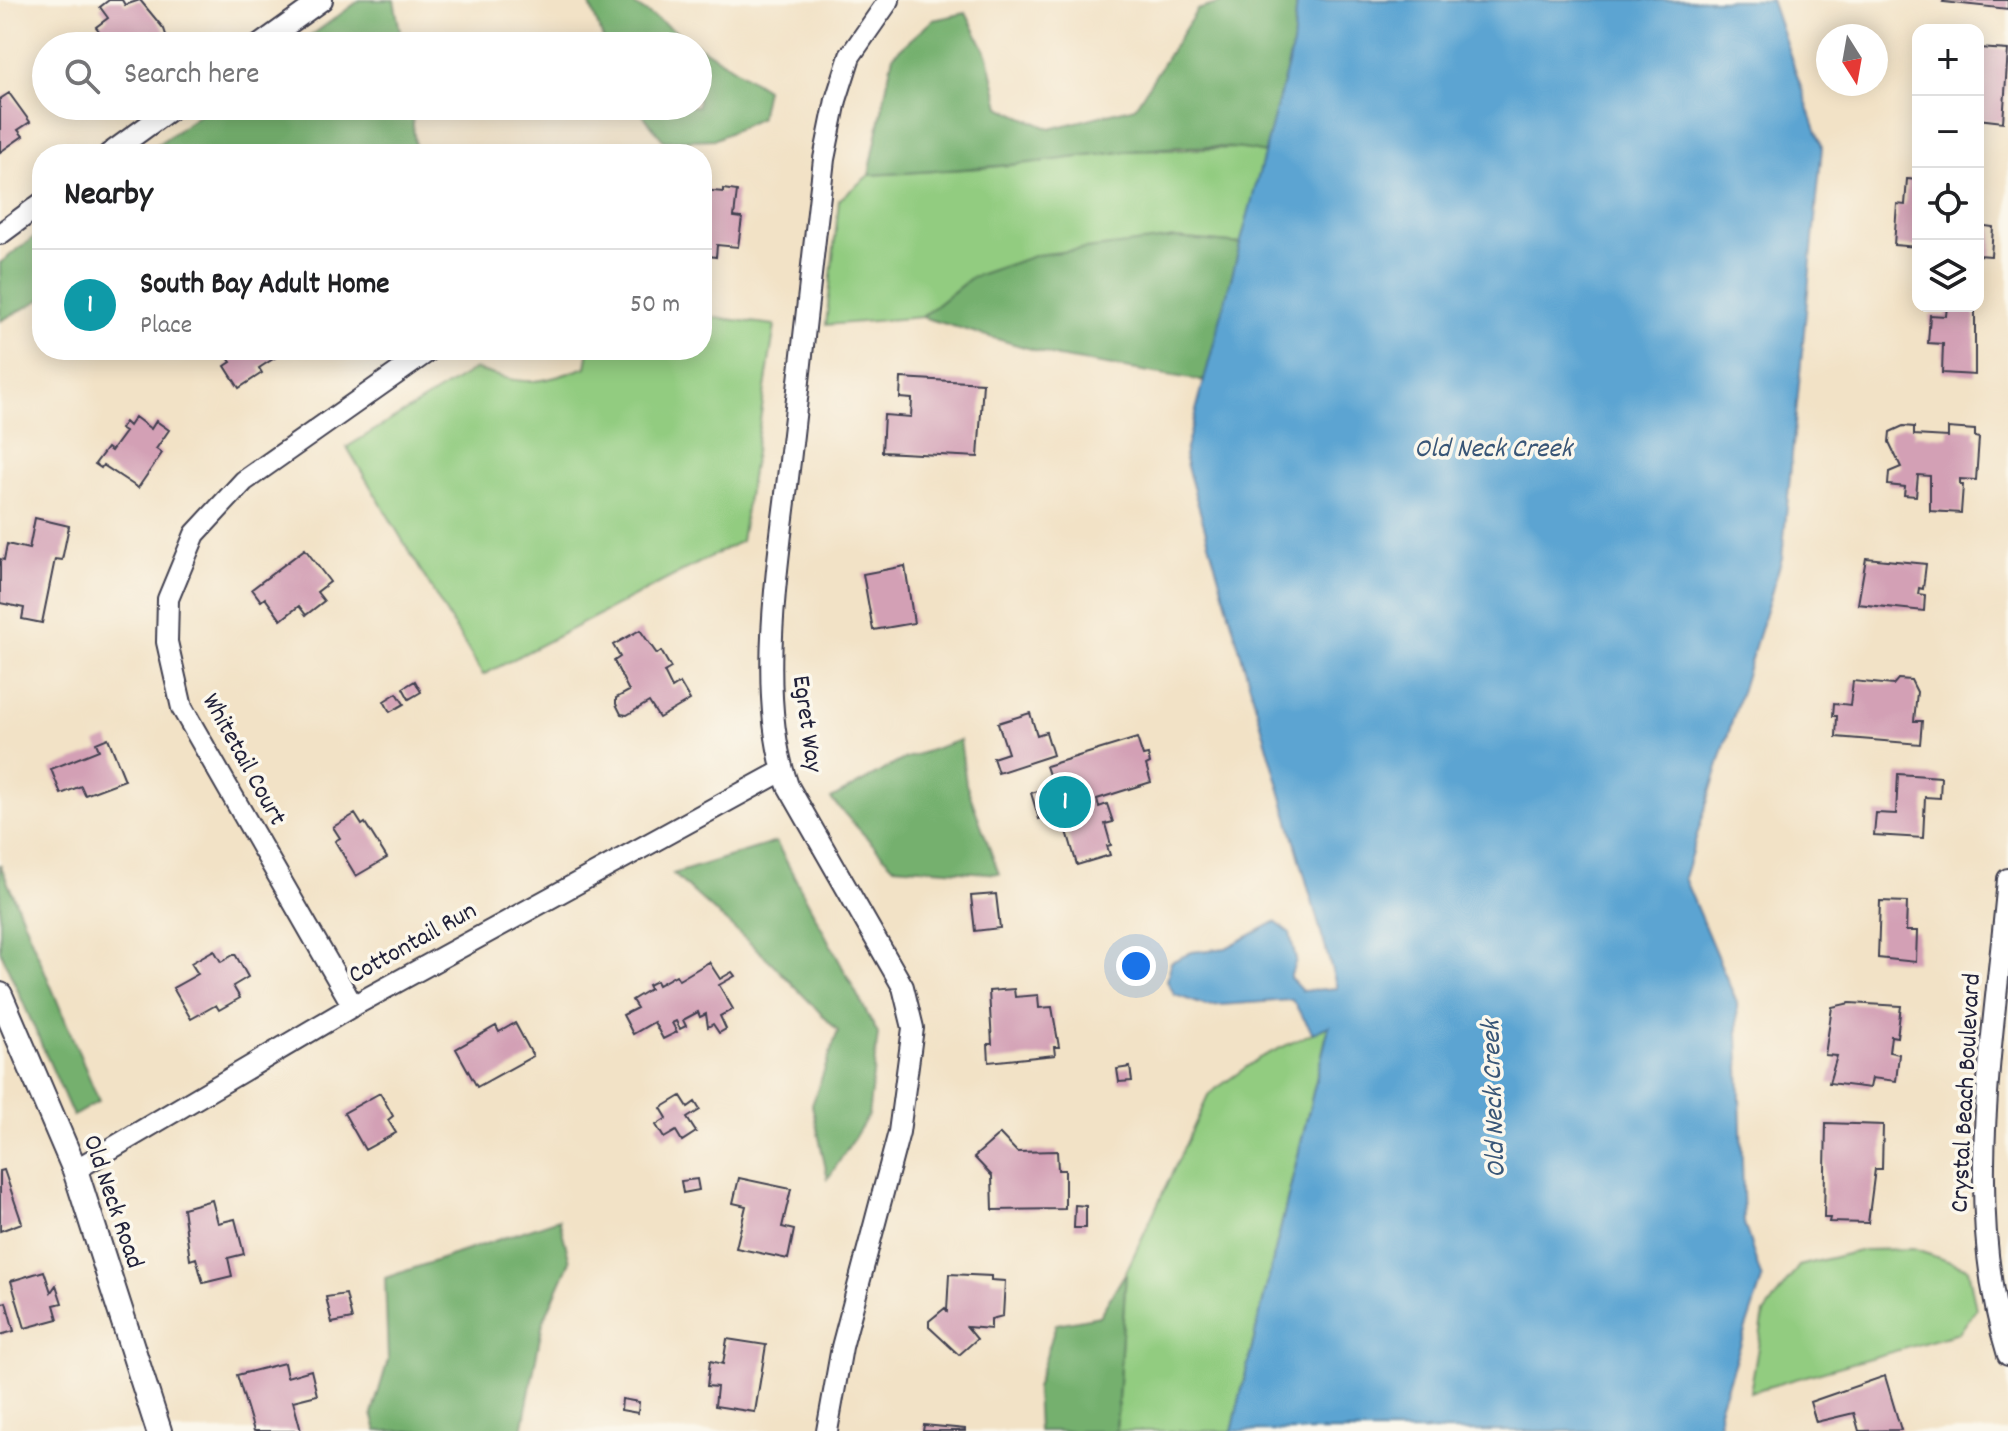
<!DOCTYPE html>
<meta charset="utf-8">
<style>
:root{--surface:#fff;--page:#f6f6f6;--text:#202124;--muted:#757577;--line:#e0e0e0;--accent:#1a73e8}
body{margin:0;font-family:Dekko,sans-serif;background:var(--page);color:var(--text)}
.controls{position:absolute;right:24px;top:24px;display:grid;overflow:hidden;border-radius:16px;box-shadow:0 4px 20px #0003}
.controls button{width:72px;height:72px;display:grid;place-items:center;padding:0;border:0;border-bottom:2px solid var(--line);background:var(--surface);color:var(--text);font:40px sans-serif}
.compass{position:absolute;left:1816px;top:24px;width:72px;height:72px;border-radius:50%;background:var(--surface);box-shadow:0 4px 20px #0003;rotate:169deg}
.you{position:absolute;left:1136px;top:966px;width:28px;height:28px;margin:-20px;border:6px solid #fff;border-radius:50%;background:#1a73e8;box-shadow:0 0 0 12px #1a73e833}
.badge{display:grid;place-items:center;width:52px;height:52px;border-radius:50%;background:var(--accent);color:#fff;font-size:26px;font-weight:700}
.pin{position:absolute;translate:-50% -50%;border:4px solid #fff;box-shadow:0 2px 8px #0006}
.list{margin:0;padding:0;list-style:none}
h2{display:flex;justify-content:space-between;align-items:center;height:104px;margin:0;padding:0 32px;font-size:34px}
h2 small{font-size:26px;font-weight:400;color:var(--muted)}
.list li{display:grid;grid-template-columns:52px 1fr auto;gap:24px;align-items:center;box-sizing:border-box;height:112px;padding:0 32px;border-top:2px solid var(--line)}
.list b{display:block;font-size:30px;white-space:nowrap}
.list p{margin:0;font-size:26px;white-space:nowrap;color:var(--muted)}
.list em{font-size:26px;font-style:normal;color:var(--muted)}
.icon{flex:none;width:44px;height:44px;fill:none;stroke:currentColor;stroke-width:2;stroke-linecap:round;stroke-linejoin:round}
.map{position:relative;flex:none;width:2008px;height:1431px;overflow:hidden}
.search{position:absolute;background:var(--surface);box-shadow:0 4px 20px #0003;left:32px;top:32px;width:680px;height:88px;display:flex;align-items:center;gap:20px;box-sizing:border-box;padding:0 28px;border-radius:44px;color:var(--muted);font-size:30px}
.panel{position:absolute;background:var(--surface);box-shadow:0 4px 20px #0003;left:32px;top:144px;width:680px;height:216px;border-radius:32px}
.map>svg:first-child{display:block}
.green{fill:#92cc80;stroke:#5a775e;stroke-width:2}
.forest{fill:#75b06e;stroke:#4c6954;stroke-width:2}
.water{fill:#5ba4d2;stroke:#3e6386;stroke-width:2}
.building{fill:#d3a0b5}
.lines{fill:none;stroke-linecap:round;stroke-linejoin:round}
.minor-casing{stroke:#413f50;stroke-width:24}
.tertiary-casing{stroke:#413f50;stroke-width:28}
.minor{stroke:#fff;stroke-width:20}
.tertiary{stroke:#fff;stroke-width:24}
.labels{text-anchor:middle;dominant-baseline:central;stroke-width:7;stroke-linejoin:round;paint-order:stroke}
.street-label{font-size:26px;fill:#22223b;stroke:#fbf7ec}
.water-label{font-size:28px;font-style:italic;fill:#395677;stroke:#fbf7ec}
</style>
<div class="map">
<svg width="2008" height="1431" viewBox="0 0 2008 1431">
<rect width="100%" height="100%" fill="#fbf7ec"/>
<filter id="ink" filterUnits="userSpaceOnUse"><feTurbulence type="fractalNoise" baseFrequency=".0125" numOctaves="2"/><feDisplacementMap in="SourceGraphic" scale="16" xChannelSelector="R" yChannelSelector="G"/><feConvolveMatrix kernelMatrix="1 2 1 2 8 2 1 2 1" color-interpolation-filters="sRGB"/></filter>
<filter id="wash" filterUnits="userSpaceOnUse"><feTurbulence type="fractalNoise" baseFrequency=".006" numOctaves="4" result="noise"/><feDisplacementMap in="SourceGraphic" scale="32" xChannelSelector="R" yChannelSelector="G"/><feGaussianBlur stdDeviation="1.8" result="paint"/><feColorMatrix in="noise" values="0 0 0 0 0 0 0 0 0 0 0 0 0 0 0 0 0 1.4 0 .05"/><feComposite in="paint" operator="in"/></filter>
<g filter="url(#wash)">
<rect width="100%" height="100%" fill="#f2e2c6"/>
<path class="green" d="M 1243,148 L 1266,150 L 1241,244 L 1175,238 L 972,277 L 922,317 L 826,325 L 839,200 L 869,175 L 982,168 L 1131,151 Z
M 702,316 L 775,325 L 741,541 L 483,675 L 347,447 L 475,369 C 526,386 536,385 586,367 L 589,350 L 702,350 Z
M 1329,1025 L 1232,1431 L 1116,1431 L 1126,1272 L 1209,1094 L 1259,1058 Z
M 1913,1249 L 1968,1268 L 1976,1309 L 1959,1333 L 1750,1392 L 1764,1314 L 1799,1266 L 1863,1250 Z"/>
<path class="forest" d="M 360,0 L 394,0 L 403,46 L 297,46 Z
M 588,0 L 627,0 L 766,89 L 760,118 L 716,139 L 664,141 L 636,106 L 698,106 L 698,46 L 606,46 Z
M 1230,0 L 1297,0 L 1293,45 L 1265,153 C 1201,138 1106,154 1039,162 C 983,168 926,172 869,175 L 893,55 L 933,20 L 966,13 L 988,56 L 1000,107 L 1050,129 L 1135,107 L 1197,10 Z
M 212,106 L 411,106 L 416,154 L 144,154 Z
M 42,231 L 42,299 L 0,321 L 0,263 Z
M 1175,238 L 1241,244 L 1204,381 L 1058,357 L 922,317 L 972,277 L 1037,255 Z
M 960,740 L 966,784 L 999,874 L 893,866 L 831,799 L 904,759 Z
M 776,842 L 878,1034 L 868,1116 L 828,1179 L 812,1105 L 838,1031 L 770,961 L 673,874 Z
M 0,864 L 99,1101 L 73,1116 L 0,950 Z
M 559,1219 L 570,1261 L 543,1322 L 522,1431 L 377,1431 L 372,1414 L 388,1360 L 385,1278 Z
M 1126,1272 L 1116,1431 L 1038,1431 L 1036,1388 L 1056,1324 L 1099,1316 Z"/>
<path class="water" d="M 1297,0 L 1771,0 L 1822,147 L 1782,558 L 1684,878 L 1737,1003 L 1744,1223 L 1762,1280 L 1719,1409 L 1720,1431 L 1232,1431 L 1329,1026 L 1313,1033 L 1292,1000 L 1206,1006 L 1175,995 L 1167,981 L 1171,962 L 1192,952 L 1226,948 L 1275,922 L 1290,933 L 1296,960 L 1290,978 L 1302,991 L 1337,988 L 1184,456 L 1293,45 Z"/>
<g id="blocks">
<path class="building" d="M 109,0 L 122,0 L 125,5 L 140,0 L 164,29 L 166,35 L 159,39 L 162,41 L 155,46 L 111,46 L 96,27 L 108,18 L 100,7 Z
M 1944,0 L 2008,0 L 2008,9 L 1943,2 Z
M 1978,48 L 2008,50 L 2003,122 L 1978,119 Z
M 9,93 L 30,122 L 18,130 L 23,136 L 0,152 L 0,99 Z
M 1907,179 L 1918,180 L 1918,247 L 1894,245 L 1897,204 L 1905,205 Z
M 723,189 L 737,191 L 734,217 L 742,218 L 738,247 L 717,245 L 716,257 L 702,255 L 702,190 L 723,192 Z
M 1978,225 L 1993,227 L 1991,256 L 1978,255 Z
M 1947,306 L 1975,306 L 1975,375 L 1942,373 L 1943,344 L 1928,343 L 1930,315 L 1946,316 Z
M 222,350 L 287,350 L 259,368 L 262,373 L 239,388 L 225,366 L 231,362 Z
M 901,378 L 983,383 L 978,457 L 882,452 L 884,415 L 911,417 L 912,399 L 900,398 Z
M 135,417 L 151,429 L 156,421 L 169,430 L 156,449 L 162,453 L 138,488 L 103,465 L 101,468 L 95,464 L 107,448 L 111,451 L 125,432 L 120,429 L 125,422 L 129,426 Z
M 1903,426 L 1914,427 L 1914,435 L 1948,437 L 1948,428 L 1975,430 L 1975,437 L 1979,438 L 1976,480 L 1960,479 L 1960,485 L 1963,485 L 1961,513 L 1930,511 L 1930,476 L 1918,475 L 1916,496 L 1904,495 L 1905,487 L 1888,485 L 1889,472 L 1901,467 L 1889,442 L 1890,432 Z
M 35,518 L 69,526 L 62,560 L 55,559 L 42,623 L 22,619 L 24,608 L 0,603 L 0,559 L 4,560 L 7,544 L 29,549 Z
M 305,549 L 330,582 L 317,592 L 324,601 L 306,615 L 299,606 L 281,620 L 265,598 L 261,601 L 252,589 Z
M 1866,558 L 1926,564 L 1923,589 L 1919,588 L 1918,594 L 1925,595 L 1924,611 L 1858,604 Z
M 905,566 L 914,623 L 873,630 L 863,574 Z
M 640,630 L 657,654 L 661,651 L 671,668 L 664,672 L 672,688 L 680,683 L 690,700 L 659,718 L 649,702 L 627,715 L 621,714 L 616,704 L 616,698 L 629,691 L 614,661 L 620,657 L 613,645 Z
M 1898,679 L 1911,680 L 1917,692 L 1914,721 L 1922,721 L 1920,744 L 1836,737 L 1837,716 L 1833,716 L 1834,703 L 1850,705 L 1853,681 L 1893,685 Z
M 415,681 L 421,692 L 409,699 L 403,688 Z
M 397,693 L 404,704 L 390,712 L 384,701 Z
M 1030,713 L 1037,735 L 1046,732 L 1053,755 L 998,773 L 993,758 L 1008,753 L 998,723 Z
M 108,738 L 125,780 L 85,795 L 81,786 L 61,794 L 51,769 L 99,750 L 96,743 Z
M 1137,738 L 1143,756 L 1148,755 L 1150,763 L 1146,765 L 1151,782 L 1097,799 L 1099,807 L 1107,804 L 1113,822 L 1105,824 L 1111,845 L 1107,846 L 1110,855 L 1077,865 L 1064,821 L 1069,820 L 1066,811 L 1039,819 L 1031,793 L 1053,787 L 1046,766 Z
M 1898,774 L 1941,777 L 1940,798 L 1925,797 L 1923,838 L 1874,835 L 1876,813 L 1896,814 Z
M 355,814 L 362,825 L 365,823 L 387,858 L 356,876 L 335,841 L 340,838 L 333,827 Z
M 996,894 L 1000,928 L 975,931 L 971,896 Z
M 1880,901 L 1907,902 L 1906,931 L 1917,931 L 1916,962 L 1878,958 Z
M 214,950 L 221,962 L 235,954 L 248,977 L 233,986 L 240,998 L 219,1010 L 216,1005 L 191,1019 L 173,988 L 198,974 L 191,963 Z
M 709,962 L 720,979 L 732,972 L 735,976 L 719,985 L 733,1009 L 720,1016 L 726,1029 L 719,1033 L 713,1024 L 708,1027 L 706,1014 L 700,1017 L 698,1012 L 683,1020 L 686,1026 L 680,1029 L 676,1021 L 672,1023 L 677,1032 L 663,1039 L 654,1022 L 633,1034 L 623,1015 L 637,1008 L 632,1000 L 650,989 L 648,985 L 656,981 L 658,985 L 676,975 L 679,980 Z
M 1014,989 L 1015,997 L 1038,995 L 1039,1008 L 1052,1007 L 1059,1047 L 1054,1047 L 1055,1055 L 989,1062 L 988,1044 L 992,1044 L 989,991 Z
M 1850,1003 L 1901,1006 L 1897,1037 L 1891,1036 L 1889,1052 L 1899,1054 L 1896,1081 L 1872,1078 L 1870,1088 L 1829,1083 L 1837,1056 L 1825,1055 L 1832,1007 Z
M 515,1023 L 533,1056 L 477,1087 L 456,1049 L 496,1026 L 499,1032 Z
M 1130,1067 L 1132,1081 L 1119,1082 L 1117,1069 Z
M 380,1093 L 393,1116 L 388,1120 L 396,1133 L 365,1150 L 344,1113 Z
M 681,1096 L 688,1107 L 695,1102 L 700,1110 L 687,1118 L 696,1132 L 682,1141 L 676,1131 L 664,1138 L 656,1125 L 667,1118 L 661,1108 Z
M 1826,1123 L 1883,1125 L 1882,1169 L 1875,1169 L 1868,1223 L 1829,1222 L 1830,1218 L 1824,1218 Z
M 1000,1134 L 1017,1152 L 1057,1151 L 1058,1170 L 1065,1170 L 1065,1209 L 993,1210 L 992,1176 L 974,1157 Z
M 4,1170 L 22,1223 L 0,1231 L 0,1171 Z
M 739,1178 L 791,1189 L 782,1227 L 794,1230 L 788,1259 L 736,1248 L 746,1206 L 733,1203 Z
M 697,1179 L 699,1190 L 683,1193 L 681,1181 Z
M 212,1200 L 218,1223 L 235,1219 L 244,1254 L 228,1258 L 232,1276 L 203,1283 L 196,1258 L 190,1260 L 183,1208 Z
M 1075,1205 L 1086,1206 L 1086,1228 L 1074,1228 Z
M 44,1271 L 51,1292 L 56,1285 L 62,1303 L 54,1305 L 58,1319 L 25,1328 L 11,1281 Z
M 949,1274 L 991,1276 L 991,1280 L 1005,1281 L 1003,1316 L 991,1319 L 991,1329 L 967,1327 L 977,1339 L 959,1355 L 929,1327 L 929,1321 L 945,1308 L 947,1311 Z
M 346,1294 L 352,1319 L 332,1323 L 326,1297 Z
M 6,1302 L 14,1331 L 0,1335 L 0,1304 Z
M 727,1339 L 766,1345 L 755,1412 L 715,1406 L 717,1387 L 707,1386 L 710,1361 L 723,1364 Z
M 284,1363 L 287,1377 L 311,1370 L 317,1395 L 293,1401 L 301,1431 L 254,1431 L 237,1375 Z
M 1885,1376 L 1901,1430 L 1859,1431 L 1854,1413 L 1816,1422 L 1810,1402 Z
M 622,1399 L 639,1402 L 638,1413 L 621,1410 Z
M 924,1425 L 965,1429 L 965,1431 L 923,1431 Z"/>
</g>
</g>
<g filter="url(#ink)">
<use href="#blocks" fill-opacity="0" stroke="#413f50" stroke-width="2"/>
<g class="lines">
<g class="minor-casing">
<path id="minor" d="M 258,46 L 322,0
M 109,154 L 175,106
M 0,234 L 42,203
M 2008,879 C 1995,1034 1961,1204 2008,1355
M 353,1006 L 182,708 L 167,642 L 168,599 L 195,534 L 244,481 L 430,350
M 75,1170 L 353,1006 L 782,771
M 827,1431 L 842,1347 L 899,1132 L 913,1028 L 903,987 L 788,786 C 755,696 779,556 790,461 C 801,361 812,260 824,159 L 836,100 L 850,56 L 889,0"/>
</g>
<g class="tertiary-casing">
<path id="tertiary" d="M 0,995 L 75,1170 L 159,1431"/>
</g>
<use href="#minor" class="minor"/>
<use href="#tertiary" class="tertiary"/>
</g>
</g>
<g class="labels">
<g class="street-label">
<text transform="translate(806 724) rotate(82)">Egret Way</text>
<text transform="translate(243 760) rotate(61)">Whitetail Court</text>
<text transform="translate(413 944) rotate(-29)">Cottontail Run</text>
<text transform="translate(1967 1093) rotate(-87)">Crystal Beach Boulevard</text>
<text transform="translate(112 1202) rotate(71)">Old Neck Road</text>
</g>
<g class="water-label">
<text x="1493" y="451">Old Neck Creek</text>
<text transform="translate(1496 1099) rotate(-92)">Old Neck Creek</text>
</g>
</g>
</svg>
<div class="controls">
<button>+</button>
<button>−</button>
<button><svg class="icon" aria-label="locate" viewBox="0 0 24 24"><circle cx="12" cy="12" r="6"/><path d="M12 2v4M12 18v4M2 12h4M18 12h4"/></svg></button>
<button><svg class="icon" aria-label="layers" viewBox="0 0 24 24"><path d="M12 4l9 5-9 5-9-5zM3 14l9 5 9-5"/></svg></button>
</div>
<svg class="compass" viewBox="-18 -18 36 36"><path d="M0-13l5 13h-10z" fill="#e53935"/><path d="M0 13l5-13h-10z" fill="#757577"/></svg>
<div class="you"></div>
<div class="pin badge" style="left:1065px;top:802px;background:#0f9aa8">1</div>
<div class="search"><svg class="icon" aria-label="search" viewBox="0 0 24 24"><circle cx="10" cy="10" r="6"/><path d="M15 15l6 6"/></svg>Search here</div>
<section class="panel">
<h2>Nearby<small></small></h2>
<ul class="list">
<li><span class="badge" style="background:#0f9aa8">1</span><div><b>South Bay Adult Home</b><p>Place</p></div><em>50 m</em></li>
</ul>
</section>
</div>
